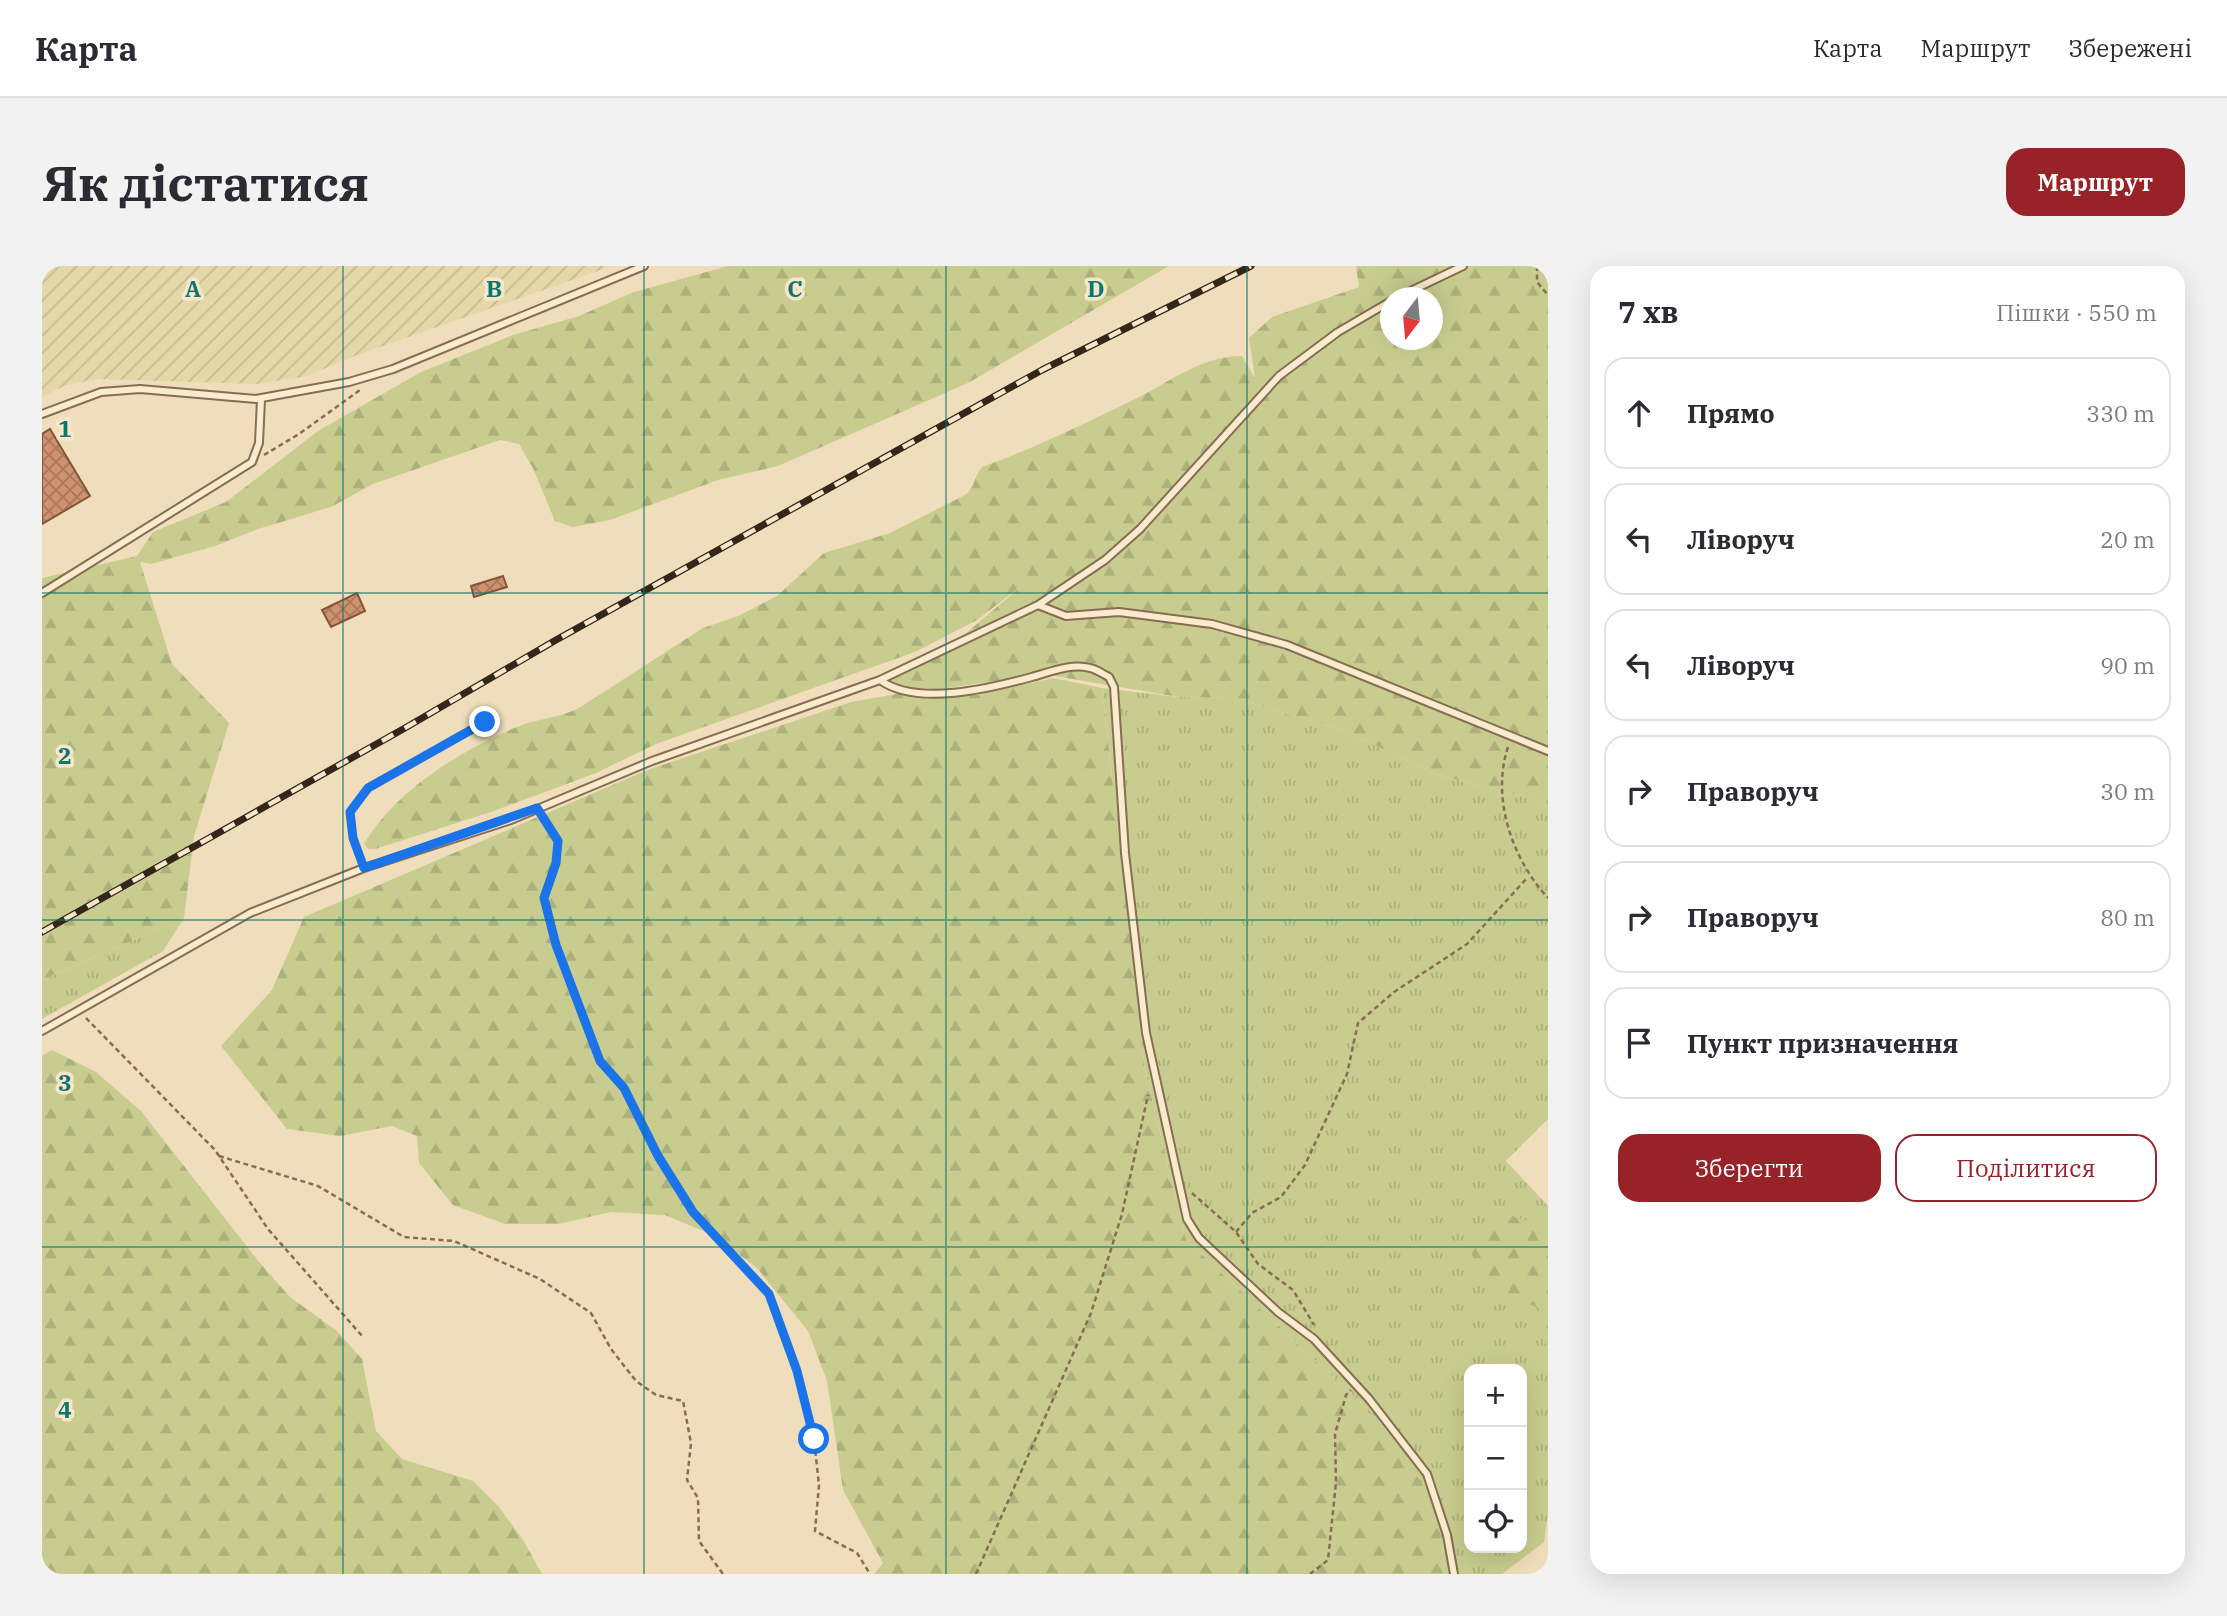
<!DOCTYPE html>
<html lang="uk">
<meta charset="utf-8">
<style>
:root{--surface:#fff;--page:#f2f2f3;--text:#2b2b33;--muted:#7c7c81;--line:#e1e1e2;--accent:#972329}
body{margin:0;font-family:"IBM Plex Serif",serif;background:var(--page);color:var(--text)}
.controls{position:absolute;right:21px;bottom:21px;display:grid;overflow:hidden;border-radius:14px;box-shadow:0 7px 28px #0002}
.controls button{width:63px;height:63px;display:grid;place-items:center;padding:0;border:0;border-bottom:2px solid var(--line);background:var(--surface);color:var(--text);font:35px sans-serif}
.compass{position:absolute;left:1338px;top:21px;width:63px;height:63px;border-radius:50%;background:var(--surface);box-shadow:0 7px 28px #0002;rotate:196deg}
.stop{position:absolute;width:21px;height:21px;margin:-16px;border:5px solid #1a73e8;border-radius:50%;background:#fff}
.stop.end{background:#1a73e8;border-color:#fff;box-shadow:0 2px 7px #0008}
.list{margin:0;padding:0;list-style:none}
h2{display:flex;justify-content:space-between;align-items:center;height:91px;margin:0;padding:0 28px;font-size:30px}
h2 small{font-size:23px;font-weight:400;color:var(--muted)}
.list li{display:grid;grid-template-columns:46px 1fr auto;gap:21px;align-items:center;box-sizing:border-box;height:112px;margin:0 14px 14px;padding:0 14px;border:2px solid var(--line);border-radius:21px}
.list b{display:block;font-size:26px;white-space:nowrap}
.list em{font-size:23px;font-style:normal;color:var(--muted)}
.actions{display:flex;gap:14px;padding:21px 28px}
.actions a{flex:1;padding:16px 0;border:2px solid var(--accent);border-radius:21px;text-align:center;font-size:24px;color:var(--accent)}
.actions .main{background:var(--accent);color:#fff}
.icon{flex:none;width:38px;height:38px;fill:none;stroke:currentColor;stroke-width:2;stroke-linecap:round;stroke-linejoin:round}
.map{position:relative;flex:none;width:1506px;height:1308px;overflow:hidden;border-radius:21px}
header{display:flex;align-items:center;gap:42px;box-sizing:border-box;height:98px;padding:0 35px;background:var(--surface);border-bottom:2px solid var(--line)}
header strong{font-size:33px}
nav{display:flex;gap:38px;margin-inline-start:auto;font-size:24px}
.intro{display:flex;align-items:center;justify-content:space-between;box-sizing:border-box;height:168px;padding:0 42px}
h1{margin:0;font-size:49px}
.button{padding:18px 32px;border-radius:21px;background:var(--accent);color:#fff;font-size:24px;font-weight:700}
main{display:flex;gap:42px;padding:0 42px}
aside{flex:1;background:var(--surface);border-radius:21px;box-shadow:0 7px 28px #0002}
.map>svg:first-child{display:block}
.farmland{fill:url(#farmland-furrows)}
.grass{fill:url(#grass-tufts);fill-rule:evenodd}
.forest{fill:url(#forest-firs);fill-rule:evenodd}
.building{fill:url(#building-cross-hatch);stroke:#86543a;stroke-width:2}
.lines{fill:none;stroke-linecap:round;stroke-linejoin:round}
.service-casing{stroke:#866d54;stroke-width:10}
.path{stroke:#866d54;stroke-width:2.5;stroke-dasharray:5 3.5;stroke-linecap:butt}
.service{stroke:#faebce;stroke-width:6}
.rail-casing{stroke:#34261a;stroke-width:7}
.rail{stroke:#f6e7ca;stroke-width:4.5;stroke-dasharray:13;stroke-linecap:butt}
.route{stroke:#1a73e8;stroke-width:9}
.grid{fill:none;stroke:#0f766e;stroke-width:2;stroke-opacity:0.55}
.grid-label{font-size:23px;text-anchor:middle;font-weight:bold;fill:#0f766e;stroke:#f6e7ca;stroke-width:7;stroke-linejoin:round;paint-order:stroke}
</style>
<header>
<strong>Карта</strong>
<nav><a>Карта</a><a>Маршрут</a><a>Збережені</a></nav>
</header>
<div class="intro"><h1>Як дістатися</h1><a class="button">Маршрут</a></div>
<main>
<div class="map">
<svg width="1506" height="1308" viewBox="0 0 1506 1308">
<defs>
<pattern id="farmland-furrows" width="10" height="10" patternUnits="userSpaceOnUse" patternTransform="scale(1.75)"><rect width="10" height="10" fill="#e5d8a8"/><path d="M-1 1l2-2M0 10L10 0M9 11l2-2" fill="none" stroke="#c5b990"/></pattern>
<pattern id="grass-tufts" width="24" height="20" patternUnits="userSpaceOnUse" patternTransform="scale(1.75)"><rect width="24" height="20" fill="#c8cd8f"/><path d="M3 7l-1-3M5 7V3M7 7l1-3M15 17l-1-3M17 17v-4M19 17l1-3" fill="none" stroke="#acb07b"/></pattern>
<pattern id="forest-firs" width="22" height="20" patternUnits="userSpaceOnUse" patternTransform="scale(1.75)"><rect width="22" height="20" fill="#c8cd8f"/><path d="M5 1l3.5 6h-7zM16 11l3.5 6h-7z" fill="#acb07b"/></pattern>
<pattern id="building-cross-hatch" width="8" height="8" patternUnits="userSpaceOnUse" patternTransform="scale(1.75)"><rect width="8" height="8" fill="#cf926f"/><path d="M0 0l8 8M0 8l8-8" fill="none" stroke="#a9775a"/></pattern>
</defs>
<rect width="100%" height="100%" fill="#efddbb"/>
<path class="farmland" d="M 0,0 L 570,0 L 315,89 L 265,110 L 216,118 L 57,113 L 24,119 L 0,131 Z"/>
<path class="grass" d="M 1060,422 L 1137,431 L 1192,432 L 1305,466 L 1396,509 L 1487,532 L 1506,541 L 1506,853 L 1464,895 L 1506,940 L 1506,1247 L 1502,1276 L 1460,1308 L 1402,1308 L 1400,1272 L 1319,1137 L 1144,974 L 1103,804 ZM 1427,1103 L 1480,1103 L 1480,1282 L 1427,1282 Z
M 142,652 L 121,685 L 0,753 L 0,714 Z"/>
<path class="forest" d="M 686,0 L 1127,0 L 926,117 L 736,200 L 676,214 L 568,254 L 531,261 L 513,255 L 491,202 L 477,178 L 458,174 L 331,218 L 289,241 L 216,263 L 173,280 L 109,298 L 98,296 L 130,398 L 187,457 L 152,570 L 142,652 L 0,714 L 0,312 L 95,290 L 111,266 L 184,236 L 276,165 L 379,106 L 471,69 L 537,50 L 592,26 Z
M 1314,0 L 1506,0 L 1506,541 L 1487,532 L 1396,509 L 1305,466 L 1192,432 L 1137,431 L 1001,408 L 878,426 L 838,414 L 908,381 L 982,318 L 935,354 L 873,386 L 614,478 L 554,507 L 449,546 L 333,583 L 326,583 L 322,578 C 353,525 419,484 475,461 C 496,452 515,453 537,442 L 661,362 L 696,350 L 735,330 L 782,287 L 848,267 L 923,229 C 933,222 932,210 940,201 C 991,183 1039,159 1087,136 C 1124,119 1157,90 1200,90 L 1213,112 L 1207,72 L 1230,51 L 1317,21 ZM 1349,32 L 1391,32 L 1391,74 L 1349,74 Z
M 1011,412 L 1060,422 L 1103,804 L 1144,974 L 1319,1137 L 1384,1222 L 1400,1272 L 1402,1308 L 832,1308 L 841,1297 L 801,1224 L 785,1115 L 766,1065 L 715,1002 L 671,969 L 623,949 L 569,946 L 516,958 L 463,958 L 411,939 L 377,897 L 375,870 L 350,860 L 298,870 L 245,863 L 179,780 L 230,724 L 262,651 L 608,503 L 809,436 L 860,427 L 935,429 Z
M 10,784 L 54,806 L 99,845 L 217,996 L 248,1031 L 295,1065 L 320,1093 L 334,1165 L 360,1193 L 431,1215 L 457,1241 L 481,1274 L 500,1308 L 0,1308 L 0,790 Z
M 1470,950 L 1506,961 L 1506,1080 L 1502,1075 L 1498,1043 L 1438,1015 L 1428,982 Z"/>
<path class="building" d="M 8,163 L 48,230 L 0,258 L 0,168 Z
M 461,310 L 465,321 L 432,331 L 429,320 Z
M 315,327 L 323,345 L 289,361 L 280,344 Z"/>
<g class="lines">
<g class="service-casing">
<path id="service" d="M 1354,32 L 1421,0
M 0,148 L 59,126 L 98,123 L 214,133 L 307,116 L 351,103 L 602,0
M 0,327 L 210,196 L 217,177 L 219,133
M 996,339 L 1024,350 L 1077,346 L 1170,358 L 1245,379 L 1506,485
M 838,414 C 875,441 949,422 990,411 C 1008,406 1029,397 1048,402 C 1054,403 1061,408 1067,411 L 1072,421 L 1083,587 L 1104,767 L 1145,953 L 1157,972 L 1236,1046 L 1272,1073 L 1327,1133 L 1385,1208 L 1405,1269 L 1412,1308
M 0,765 L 208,647 L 322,602 L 469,554 L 610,495 L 838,414 L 996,339 L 1063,294 L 1098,263 L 1237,110 L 1296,66 L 1349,35"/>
</g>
<path class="path" d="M 1495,0 L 1495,16 L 1506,29
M 222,189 L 257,168 L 318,124
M 1466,481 C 1449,532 1470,593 1506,632
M 501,551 L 516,575 L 514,597 L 502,632 L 514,679 L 558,795 L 582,822 L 616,890 L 651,946 L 727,1028 L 755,1105 L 772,1173 L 777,1219 L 773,1265 L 815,1287 L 828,1308
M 318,593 L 311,572 L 308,546 L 326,521 L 443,456
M 44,752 L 173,884 L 226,963 L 321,1071
M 177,890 L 276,920 L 362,971 L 412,975 L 498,1013 L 549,1047 L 569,1083 L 594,1115 L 614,1129 L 641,1135 L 649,1177 L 645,1214 L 656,1232 L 657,1275 L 681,1308
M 1150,927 L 1194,966 L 1216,998 L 1251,1024 L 1272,1059
M 1194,966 L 1210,947 L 1239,931 L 1263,899 L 1305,808 L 1316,757 L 1352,726 L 1425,678 L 1486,611
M 934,1308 L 1049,1047 L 1080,948 L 1106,829
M 1268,1308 L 1286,1294 L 1294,1216 L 1293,1168 L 1304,1129 L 1309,1124"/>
<use href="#service" class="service"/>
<g class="rail-casing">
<path id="rail" d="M 0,666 L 363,462 L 514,374 L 1000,104 L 1209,0"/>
</g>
<use href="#rail" class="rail"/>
</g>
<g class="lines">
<path class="route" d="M 443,456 L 326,522 L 308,546 L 311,572 L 322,602 L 495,542 L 516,575 L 514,597 L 502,632 L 514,679 L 558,795 L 582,822 L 616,890 L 651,946 L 727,1028 L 755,1105 L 772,1173"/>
</g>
<path class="grid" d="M 301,0 L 301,1308M 602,0 L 602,1308M 904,0 L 904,1308M 1205,0 L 1205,1308M 0,327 L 1506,327M 0,654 L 1506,654M 0,981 L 1506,981"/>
<g class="grid-label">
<text x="151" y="31">A</text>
<text x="452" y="31">B</text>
<text x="753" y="31">C</text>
<text x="1054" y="31">D</text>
<text x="23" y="171">1</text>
<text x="23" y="498">2</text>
<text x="23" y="825">3</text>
<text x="23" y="1152">4</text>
</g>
</svg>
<div class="controls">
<button>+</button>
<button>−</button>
<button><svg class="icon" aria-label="locate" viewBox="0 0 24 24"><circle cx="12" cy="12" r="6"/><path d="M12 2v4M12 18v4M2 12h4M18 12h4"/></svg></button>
</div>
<svg class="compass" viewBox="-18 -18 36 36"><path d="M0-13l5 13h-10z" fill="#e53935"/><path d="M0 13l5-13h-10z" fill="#7c7c81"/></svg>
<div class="stop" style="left:772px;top:1173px"></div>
<div class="stop end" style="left:443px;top:456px"></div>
</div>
<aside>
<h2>7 хв<small>Пішки · 550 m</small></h2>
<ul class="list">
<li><svg class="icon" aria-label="ahead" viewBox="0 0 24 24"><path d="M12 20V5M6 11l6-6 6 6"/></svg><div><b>Прямо</b></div><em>330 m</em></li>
<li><svg class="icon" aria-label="left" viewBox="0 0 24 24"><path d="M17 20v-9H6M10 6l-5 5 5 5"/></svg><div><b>Ліворуч</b></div><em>20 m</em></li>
<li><svg class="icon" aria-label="left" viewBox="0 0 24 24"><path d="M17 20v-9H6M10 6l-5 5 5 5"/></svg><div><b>Ліворуч</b></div><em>90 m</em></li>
<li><svg class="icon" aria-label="right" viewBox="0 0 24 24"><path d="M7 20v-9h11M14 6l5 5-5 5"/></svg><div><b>Праворуч</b></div><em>30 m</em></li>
<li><svg class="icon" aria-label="right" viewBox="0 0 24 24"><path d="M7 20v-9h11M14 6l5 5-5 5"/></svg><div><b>Праворуч</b></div><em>80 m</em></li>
<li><svg class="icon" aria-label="arrive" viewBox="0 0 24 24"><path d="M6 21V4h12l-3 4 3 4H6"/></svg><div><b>Пункт призначення</b></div></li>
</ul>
<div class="actions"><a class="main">Зберегти</a><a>Поділитися</a></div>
</aside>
</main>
